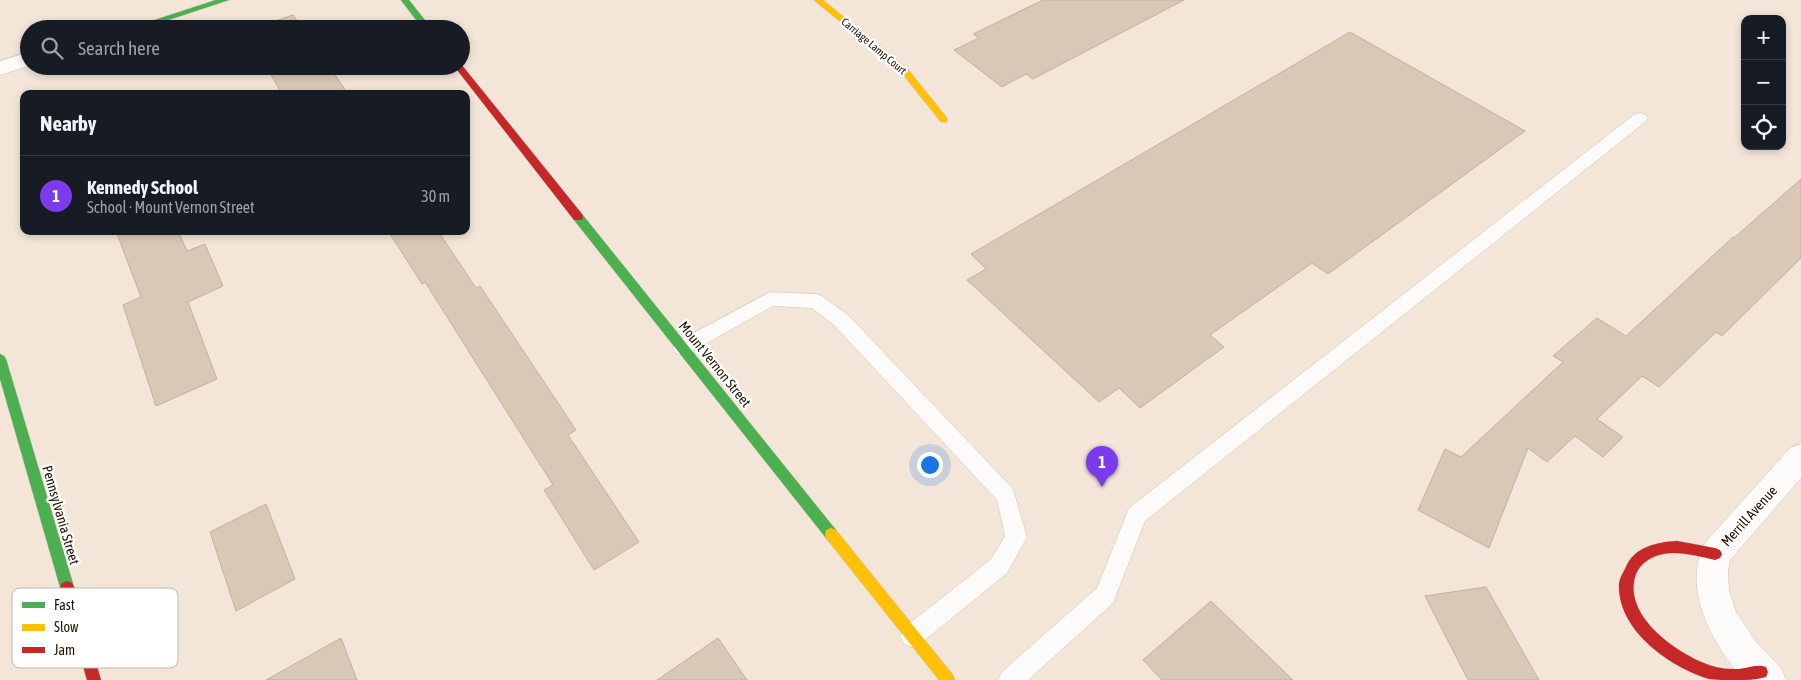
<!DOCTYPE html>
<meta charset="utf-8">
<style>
:root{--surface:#171b24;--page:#20242c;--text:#f1f3f6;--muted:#9ea1a6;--line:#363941;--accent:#7c3aed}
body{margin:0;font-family:"Asap Condensed",sans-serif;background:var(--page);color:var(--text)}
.controls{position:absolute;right:15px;top:15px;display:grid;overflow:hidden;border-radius:10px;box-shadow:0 2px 8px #0003}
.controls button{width:45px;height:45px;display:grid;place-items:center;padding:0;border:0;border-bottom:1px solid var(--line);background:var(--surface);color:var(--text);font:25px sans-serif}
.you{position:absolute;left:929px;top:464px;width:18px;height:18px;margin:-12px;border:4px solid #fff;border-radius:50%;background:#1a73e8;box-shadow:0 0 0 8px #1a73e833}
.badge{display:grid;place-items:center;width:32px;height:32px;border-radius:50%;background:var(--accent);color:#fff;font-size:16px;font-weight:700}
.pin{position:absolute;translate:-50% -41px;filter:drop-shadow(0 1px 2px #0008)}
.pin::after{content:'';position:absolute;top:26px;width:18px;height:15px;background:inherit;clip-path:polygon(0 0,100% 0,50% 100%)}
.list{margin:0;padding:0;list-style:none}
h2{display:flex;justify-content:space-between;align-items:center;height:65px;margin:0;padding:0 20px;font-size:21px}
h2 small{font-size:16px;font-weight:400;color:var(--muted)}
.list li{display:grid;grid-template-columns:32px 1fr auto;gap:15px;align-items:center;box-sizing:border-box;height:80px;padding:0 20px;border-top:1px solid var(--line)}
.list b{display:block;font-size:19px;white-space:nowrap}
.list p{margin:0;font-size:16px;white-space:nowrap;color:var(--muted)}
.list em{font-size:16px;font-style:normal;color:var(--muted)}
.icon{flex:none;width:28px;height:28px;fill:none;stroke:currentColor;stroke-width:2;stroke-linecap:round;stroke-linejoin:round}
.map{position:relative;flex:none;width:1801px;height:680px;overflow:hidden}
.search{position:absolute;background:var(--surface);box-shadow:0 2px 8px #0003;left:20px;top:20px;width:450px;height:55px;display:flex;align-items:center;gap:12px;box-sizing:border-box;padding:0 18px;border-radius:28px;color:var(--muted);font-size:19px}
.panel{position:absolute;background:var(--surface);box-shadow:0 2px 8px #0003;left:20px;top:90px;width:450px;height:145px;border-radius:10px}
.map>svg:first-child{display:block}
.building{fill:#dac8b6;stroke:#c1b19f}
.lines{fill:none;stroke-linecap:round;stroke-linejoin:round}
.lane-casing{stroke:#d1c1af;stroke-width:1}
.street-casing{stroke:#d1c1af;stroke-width:1}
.fast-casing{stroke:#d1c1af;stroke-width:1}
.slow-casing{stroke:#d1c1af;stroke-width:1}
.jam-casing{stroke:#d1c1af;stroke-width:1}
.lane{fill:#fdfbf9;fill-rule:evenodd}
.street{fill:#fdfbf9;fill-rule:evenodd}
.fast{fill:#4caf50;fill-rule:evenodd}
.slow{fill:#ffc107;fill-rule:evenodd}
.jam{fill:#c62828;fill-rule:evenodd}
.labels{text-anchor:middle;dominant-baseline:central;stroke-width:4.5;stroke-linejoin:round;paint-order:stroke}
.far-street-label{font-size:11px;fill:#221101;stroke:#fff}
.street-label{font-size:14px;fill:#221101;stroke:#fff}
.key{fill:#fff;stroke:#bdb8b3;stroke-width:1}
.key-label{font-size:14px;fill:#221101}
</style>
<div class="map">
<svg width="1801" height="680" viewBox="0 0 1801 680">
<rect width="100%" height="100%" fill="#f3e6d9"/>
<path class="building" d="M 1043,0 L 1184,0 L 1033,79 L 1026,74 L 1002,87 L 954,50 L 979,38 L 973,34 Z
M 293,15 L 303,29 L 252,29 Z
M 1350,32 L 1525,131 L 1328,274 L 1312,263 L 1210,335 L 1224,347 L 1140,408 L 1119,388 L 1099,402 L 967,280 L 986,269 L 971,254 Z
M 266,66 L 329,66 L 348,94 L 282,94 Z
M 1801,179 L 1801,258 L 1722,336 L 1716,332 L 1659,387 L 1642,376 L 1597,419 L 1623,437 L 1603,457 L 1575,436 L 1547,462 L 1528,448 L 1489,548 L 1418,510 L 1445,449 L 1461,457 L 1563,362 L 1553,356 L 1597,318 L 1626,336 L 1733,237 L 1734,238 Z
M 116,231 L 178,231 L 187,251 L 205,244 L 223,286 L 188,302 L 217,379 L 156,406 L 123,305 L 141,297 Z
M 388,231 L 438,231 L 476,288 L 480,286 L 576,430 L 568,435 L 639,542 L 594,570 L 544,490 L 553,485 L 425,282 L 422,284 Z
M 266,504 L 295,579 L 236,611 L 210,532 Z
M 1486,587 L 1539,680 L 1468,680 L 1425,596 Z
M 1211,601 L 1293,680 L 1162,680 L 1143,660 Z
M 341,638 L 357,680 L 266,680 Z
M 718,638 L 747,680 L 657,680 Z"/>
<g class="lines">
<g class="lane-casing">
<path id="lane" d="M 1640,113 L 1645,114 L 1648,118 L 1645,122 L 1145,521 L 1113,603 L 1028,680 L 998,680 L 1002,672 L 1097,588 L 1129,508 L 1635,114 Z
M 770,292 L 816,294 L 822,296 L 849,316 L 1013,489 L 1027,537 L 1007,573 L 920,644 L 912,647 L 904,644 L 900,636 L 904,628 L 991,559 L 1005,536 L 997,500 L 835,326 L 812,308 L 773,306 L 689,353 L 682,355 L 675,353 L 673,348 L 675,343 Z"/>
</g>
<g class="street-casing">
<path id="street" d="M 29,52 L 29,66 L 0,75 L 0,61 Z
M 1801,444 L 1801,478 L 1730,560 L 1728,572 L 1729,590 L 1736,612 L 1756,642 L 1781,668 L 1786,680 L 1744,680 C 1713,644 1682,592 1704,544 L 1790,448 Z"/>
</g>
<g class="fast-casing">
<path id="fast" d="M 216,0 L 229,0 L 141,29 L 127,29 Z
M 401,0 L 409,0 L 432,29 L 423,29 Z
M 578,213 L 582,214 L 836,530 L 837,534 L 836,538 L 831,540 L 826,538 L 574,220 L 573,217 L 574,214 Z
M 0,354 L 4,356 L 6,359 L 74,587 L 72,591 L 67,593 L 62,591 L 60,587 L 0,379 Z"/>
</g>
<g class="slow-casing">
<path id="slow" d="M 814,0 L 823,0 L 907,68 L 947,118 L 947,122 L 941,122 L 901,72 Z
M 831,528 L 836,530 L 953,675 L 955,680 L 939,680 L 826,538 L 825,534 L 826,530 Z"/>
</g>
<g class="jam-casing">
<path id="jam" d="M 461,64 L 582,214 L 583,217 L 582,220 L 574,220 L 454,66 L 461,66 Z
M 1677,541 L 1715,548 L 1720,550 L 1722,554 L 1720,558 L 1715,560 C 1696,556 1678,550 1659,555 C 1649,558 1640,564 1636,574 C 1625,604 1652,632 1676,648 C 1694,660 1714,670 1736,669 C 1746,669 1757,663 1766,667 L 1768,672 L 1766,677 C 1756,680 1746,680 1736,680 C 1728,680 1717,680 1709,679 C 1670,667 1618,631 1619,585 C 1619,579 1623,573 1626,567 C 1634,547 1657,542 1677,541 Z
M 67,581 L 72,583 L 74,587 L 101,680 L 87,680 L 60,587 L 62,583 Z"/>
</g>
<use href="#lane" class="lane"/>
<use href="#street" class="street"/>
<use href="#fast" class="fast"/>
<use href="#slow" class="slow"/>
<use href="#jam" class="jam"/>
</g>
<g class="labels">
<g class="far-street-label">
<text transform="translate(874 46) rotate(40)">Carriage Lamp Court</text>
</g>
<g class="street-label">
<text transform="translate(715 364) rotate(51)">Mount Vernon Street</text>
<text transform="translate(61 515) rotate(74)">Pennsylvania Street</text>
<text transform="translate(1749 516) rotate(-48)">Merrill Avenue</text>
</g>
</g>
<rect x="12" y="588" width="166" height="80" rx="8" class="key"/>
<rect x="22" y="602" width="23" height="6" fill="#4caf50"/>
<rect x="22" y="624" width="23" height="7" fill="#ffc107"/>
<rect x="22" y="647" width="23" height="6" fill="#c62828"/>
<g class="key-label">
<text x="54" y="610">Fast</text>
<text x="54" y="632">Slow</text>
<text x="54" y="655">Jam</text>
</g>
</svg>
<div class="controls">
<button>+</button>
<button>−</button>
<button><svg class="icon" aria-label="locate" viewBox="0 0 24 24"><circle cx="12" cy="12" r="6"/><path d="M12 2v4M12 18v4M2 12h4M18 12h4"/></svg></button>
</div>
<div class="you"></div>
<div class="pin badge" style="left:1102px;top:487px">1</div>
<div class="search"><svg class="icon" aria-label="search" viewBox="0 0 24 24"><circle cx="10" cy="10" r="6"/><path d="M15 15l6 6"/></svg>Search here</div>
<section class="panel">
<h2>Nearby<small></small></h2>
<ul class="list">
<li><span class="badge">1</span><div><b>Kennedy School</b><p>School · Mount Vernon Street</p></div><em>30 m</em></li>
</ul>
</section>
</div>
